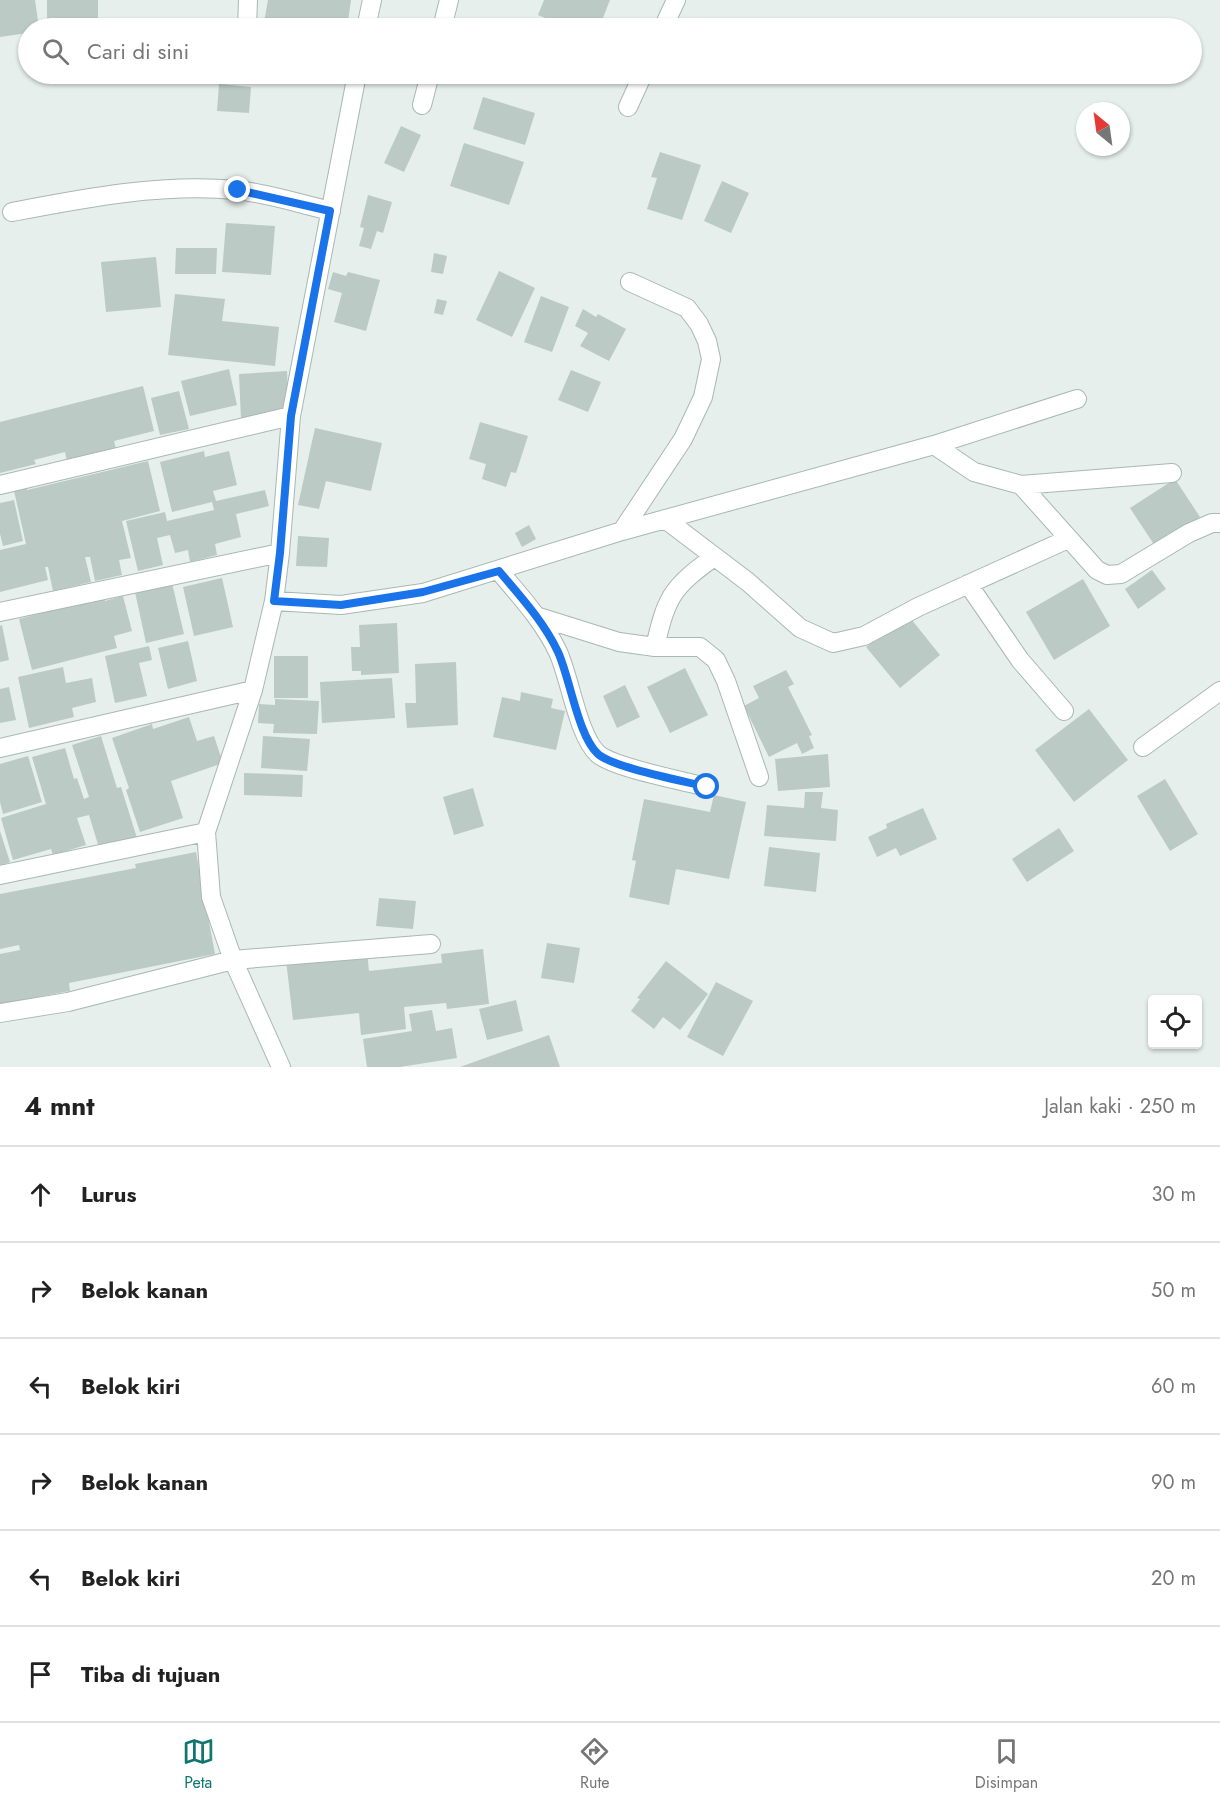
<!DOCTYPE html>
<html lang="id">
<meta charset="utf-8">
<style>
:root{--surface:#fff;--page:#f2f2f2;--text:#222;--muted:#767676;--line:#e0e0e0;--accent:#0f766e}
body{margin:0;font-family:Jost,sans-serif;background:var(--page);color:var(--text)}
.controls{position:absolute;right:18px;bottom:18px;display:grid;overflow:hidden;border-radius:6px;box-shadow:0 2px 4px #0004}
.controls button{width:54px;height:54px;display:grid;place-items:center;padding:0;border:0;border-bottom:2px solid var(--line);background:var(--surface);color:var(--text);font:30px sans-serif}
.compass{position:absolute;left:1076px;top:102px;width:54px;height:54px;border-radius:50%;background:var(--surface);box-shadow:0 2px 4px #0004;rotate:331deg}
.stop{position:absolute;width:18px;height:18px;margin:-14px;border:4px solid #1a73e8;border-radius:50%;background:#fff}
.stop.end{background:#1a73e8;border-color:#fff;box-shadow:0 2px 6px #0008}
.list{margin:0;padding:0;list-style:none}
h2{display:flex;justify-content:space-between;align-items:center;height:78px;margin:0;padding:0 24px;font-size:26px}
h2 small{font-size:20px;font-weight:400;color:var(--muted)}
.list li{display:grid;grid-template-columns:39px 1fr auto;gap:18px;align-items:center;box-sizing:border-box;height:96px;padding:0 24px;border-top:2px solid var(--line)}
.list b{display:block;font-size:22px;white-space:nowrap}
.list em{font-size:20px;font-style:normal;color:var(--muted)}
.icon{flex:none;width:33px;height:33px;fill:none;stroke:currentColor;stroke-width:2;stroke-linecap:round;stroke-linejoin:round}
.map{position:relative;flex:none;width:1220px;height:1067px;overflow:hidden}
.search{position:absolute;background:var(--surface);box-shadow:0 2px 4px #0004;left:18px;right:18px;top:18px;height:66px;display:flex;align-items:center;gap:15px;box-sizing:border-box;padding:0 21px;border-radius:33px;color:var(--muted);font-size:22px}
.sheet{height:654px;background:var(--surface)}
nav{display:flex;justify-content:space-around;align-items:center;box-sizing:border-box;height:84px;border-top:2px solid var(--line);background:var(--surface);font-size:16px;color:var(--muted)}
nav a{display:grid;justify-items:center;gap:3px}
nav .on{color:var(--accent)}
.map>svg:first-child{display:block}
.building{fill:#bbcac4}
.lines{fill:none;stroke-linecap:round;stroke-linejoin:round}
.minor-casing{stroke:#a8b8b2;stroke-width:20}
.minor{stroke:#fff;stroke-width:18}
.route{stroke:#1a73e8;stroke-width:8}
</style>
<div class="map">
<svg width="1220" height="1067" viewBox="0 0 1220 1067">
<rect width="100%" height="100%" fill="#e6efeb"/>
<path class="building" d="M 0,0 L 35,0 L 39,28 L 28,28 L 28,33 L 0,37 Z
M 47,0 L 98,0 L 98,22 L 47,23 Z
M 268,0 L 351,0 L 347,28 L 263,28 Z
M 544,0 L 610,0 L 599,28 L 546,28 L 550,20 L 538,15 Z
M 219,84 L 251,87 L 249,113 L 217,111 Z
M 483,97 L 535,113 L 525,145 L 473,129 Z
M 401,126 L 421,135 L 404,172 L 384,163 Z
M 464,143 L 524,162 L 509,205 L 450,186 Z
M 660,152 L 701,165 L 682,220 L 647,209 L 657,178 L 651,177 Z
M 722,181 L 749,193 L 731,233 L 704,221 Z
M 368,195 L 392,202 L 383,233 L 377,231 L 371,249 L 359,246 L 364,228 L 360,227 Z
M 226,223 L 275,226 L 271,275 L 222,272 Z
M 176,248 L 217,248 L 216,274 L 175,274 Z
M 434,253 L 447,256 L 443,274 L 431,272 Z
M 156,257 L 161,307 L 106,312 L 101,262 Z
M 499,271 L 535,288 L 512,337 L 476,320 Z
M 333,272 L 346,276 L 348,272 L 380,280 L 366,331 L 334,322 L 342,293 L 328,289 Z
M 175,294 L 225,299 L 222,321 L 279,327 L 275,366 L 168,355 Z
M 541,296 L 569,307 L 552,352 L 524,342 Z
M 437,299 L 447,301 L 443,315 L 434,313 Z
M 583,309 L 596,317 L 598,314 L 626,329 L 609,361 L 580,346 L 588,333 L 575,326 Z
M 229,369 L 237,405 L 190,416 L 181,381 Z
M 571,370 L 601,382 L 588,412 L 558,400 Z
M 287,371 L 289,417 L 241,419 L 239,374 Z
M 143,386 L 154,431 L 114,441 L 116,449 L 67,461 L 65,452 L 34,460 L 36,464 L 0,473 L 0,422 Z
M 179,391 L 189,429 L 160,435 L 151,398 Z
M 480,422 L 528,436 L 516,473 L 511,472 L 506,487 L 482,479 L 486,464 L 469,459 Z
M 315,428 L 382,443 L 371,491 L 326,481 L 319,509 L 298,505 Z
M 204,451 L 205,457 L 229,451 L 237,485 L 213,491 L 216,501 L 265,490 L 269,506 L 236,514 L 241,537 L 215,544 L 217,555 L 190,562 L 188,550 L 175,553 L 170,535 L 157,538 L 163,565 L 138,571 L 126,521 L 165,512 L 167,521 L 214,510 L 212,502 L 172,512 L 160,462 Z
M 148,461 L 160,511 L 122,521 L 131,558 L 119,560 L 122,575 L 95,581 L 90,557 L 85,557 L 91,582 L 53,591 L 48,567 L 45,567 L 48,580 L 0,592 L 0,550 L 26,544 L 14,491 L 26,488 L 27,490 Z
M 1175,479 L 1200,517 L 1155,546 L 1130,508 Z
M 14,500 L 23,541 L 3,546 L 0,534 L 0,503 Z
M 529,525 L 536,539 L 522,547 L 515,533 Z
M 298,536 L 329,538 L 327,567 L 296,566 Z
M 1152,570 L 1166,589 L 1138,609 L 1125,589 Z
M 222,578 L 233,627 L 194,636 L 183,587 Z
M 1083,579 L 1110,626 L 1054,660 L 1026,612 Z
M 172,583 L 184,634 L 146,643 L 135,592 Z
M 104,596 L 105,601 L 123,596 L 132,631 L 114,636 L 117,648 L 32,670 L 19,619 Z
M 907,614 L 940,655 L 900,688 L 866,647 Z
M 397,623 L 399,673 L 361,675 L 361,671 L 352,671 L 351,647 L 360,647 L 359,625 Z
M 2,625 L 9,660 L 0,662 L 0,626 Z
M 188,641 L 197,681 L 168,689 L 158,648 Z
M 149,646 L 152,660 L 139,663 L 147,696 L 115,703 L 105,656 Z
M 274,656 L 308,656 L 308,698 L 274,698 Z
M 456,662 L 458,725 L 407,728 L 405,703 L 416,703 L 415,664 Z
M 63,667 L 66,683 L 92,678 L 96,702 L 72,708 L 74,717 L 29,728 L 18,677 Z
M 685,668 L 708,715 L 670,733 L 647,687 Z
M 786,670 L 794,684 L 788,687 L 812,735 L 809,736 L 814,748 L 802,754 L 797,743 L 769,757 L 744,706 L 759,698 L 753,686 Z
M 392,678 L 395,718 L 322,723 L 320,682 Z
M 625,685 L 640,717 L 617,728 L 603,696 Z
M 9,687 L 16,720 L 0,723 L 0,689 Z
M 521,692 L 553,699 L 551,708 L 565,711 L 556,750 L 493,737 L 502,697 L 520,701 Z
M 275,699 L 319,701 L 317,734 L 273,733 L 274,724 L 258,723 L 259,704 L 275,705 Z
M 1089,709 L 1128,760 L 1074,802 L 1035,750 Z
M 189,717 L 197,741 L 214,736 L 223,763 L 171,781 L 183,818 L 140,832 L 126,790 L 129,788 L 112,738 L 152,724 L 153,729 Z
M 101,736 L 117,788 L 121,787 L 137,838 L 100,851 L 89,815 L 77,818 L 86,845 L 53,855 L 51,849 L 13,860 L 1,818 L 46,804 L 32,757 L 65,748 L 74,779 L 77,778 L 84,799 L 89,797 L 72,745 Z
M 263,736 L 310,739 L 307,771 L 261,768 Z
M 828,754 L 830,787 L 778,791 L 775,759 Z
M 28,756 L 42,802 L 3,814 L 0,802 L 0,764 Z
M 244,773 L 303,775 L 302,797 L 244,795 Z
M 1165,779 L 1198,834 L 1170,851 L 1137,796 Z
M 473,788 L 484,826 L 454,835 L 443,797 Z
M 805,792 L 823,792 L 821,808 L 838,810 L 836,841 L 764,836 L 767,805 L 804,808 Z
M 714,795 L 746,802 L 729,879 L 676,869 L 669,905 L 629,897 L 636,861 L 632,860 L 644,799 L 710,812 Z
M 923,808 L 937,839 L 900,856 L 896,848 L 877,857 L 868,837 L 887,828 L 886,824 Z
M 1059,828 L 1074,851 L 1027,882 L 1012,859 Z
M 0,831 L 10,862 L 0,865 Z
M 769,847 L 820,853 L 816,892 L 764,886 Z
M 196,852 L 215,954 L 69,983 L 70,991 L 0,1004 L 0,954 L 20,950 L 19,945 L 0,949 L 0,894 L 136,868 L 135,864 Z
M 379,898 L 416,901 L 413,929 L 376,926 Z
M 547,943 L 580,948 L 574,983 L 541,978 Z
M 483,949 L 489,1004 L 447,1009 L 446,1003 L 404,1007 L 406,1029 L 361,1035 L 359,1013 L 293,1020 L 286,960 L 367,951 L 369,971 L 442,963 L 441,954 Z
M 666,961 L 708,994 L 680,1030 L 663,1017 L 654,1029 L 631,1011 L 640,999 L 637,998 Z
M 716,982 L 753,1001 L 723,1056 L 687,1037 Z
M 516,1000 L 523,1031 L 487,1040 L 479,1009 Z
M 432,1010 L 436,1031 L 452,1028 L 457,1058 L 400,1067 L 367,1067 L 363,1039 L 412,1031 L 409,1014 Z
M 549,1035 L 560,1067 L 460,1067 Z"/>
<g class="lines">
<g class="minor-casing">
<path id="minor" d="M 247,28 L 248,0
M 366,28 L 372,0
M 442,28 L 449,0
M 663,28 L 676,0
M 422,105 L 430,74
M 628,107 L 643,74
M 12,212 C 85,198 162,183 236,190 C 267,193 300,204 331,211
M 934,445 L 974,472 L 1021,485 L 1172,473
M 0,485 L 291,416
M 1021,485 L 1097,570 L 1107,575 L 1121,574 L 1189,533 L 1212,523 L 1220,523
M 665,519 L 748,582 L 800,628 L 833,643 L 864,636 L 918,607 L 1068,539
M 622,531 L 683,439 L 703,397 L 711,359 L 707,341 L 699,324 L 687,308 L 630,282
M 499,571 C 520,596 544,622 558,652 C 570,678 578,736 598,754 C 614,768 684,781 707,787
M 968,584 L 1020,660 L 1064,711
M 274,601 L 341,605 L 423,593 L 622,531 L 934,445 L 1077,399
M 0,612 L 280,553
M 536,616 L 619,642 L 655,647 L 700,647 L 716,660 L 726,681 L 759,777
M 655,647 C 659,630 663,611 672,596 C 682,580 699,568 714,557
M 1143,747 L 1220,691
M 0,748 L 253,690
M 0,875 L 206,832
M 0,1013 L 68,1002 L 233,960 L 431,944
M 281,1067 L 233,960 L 211,897 L 206,832 L 253,690 L 274,601 L 280,553 L 291,416 L 357,74"/>
</g>
<use href="#minor" class="minor"/>
</g>
<g class="lines">
<path class="route" d="M 238,190 L 330,211 L 291,416 L 280,553 L 274,601 L 341,605 L 423,592 L 499,571 C 520,596 544,622 558,652 C 570,678 578,736 598,754 C 614,768 684,781 707,787"/>
</g>
</svg>
<div class="controls">
<button><svg class="icon" aria-label="locate" viewBox="0 0 24 24"><circle cx="12" cy="12" r="6"/><path d="M12 2v4M12 18v4M2 12h4M18 12h4"/></svg></button>
</div>
<svg class="compass" viewBox="-18 -18 36 36"><path d="M0-13l5 13h-10z" fill="#e53935"/><path d="M0 13l5-13h-10z" fill="#767676"/></svg>
<div class="stop" style="left:707px;top:787px"></div>
<div class="stop end" style="left:238px;top:190px"></div>
<div class="search"><svg class="icon" aria-label="search" viewBox="0 0 24 24"><circle cx="10" cy="10" r="6"/><path d="M15 15l6 6"/></svg>Cari di sini</div>
</div>
<section class="sheet">
<h2>4 mnt<small>Jalan kaki · 250 m</small></h2>
<ul class="list">
<li><svg class="icon" aria-label="ahead" viewBox="0 0 24 24"><path d="M12 20V5M6 11l6-6 6 6"/></svg><div><b>Lurus</b></div><em>30 m</em></li>
<li><svg class="icon" aria-label="right" viewBox="0 0 24 24"><path d="M7 20v-9h11M14 6l5 5-5 5"/></svg><div><b>Belok kanan</b></div><em>50 m</em></li>
<li><svg class="icon" aria-label="left" viewBox="0 0 24 24"><path d="M17 20v-9H6M10 6l-5 5 5 5"/></svg><div><b>Belok kiri</b></div><em>60 m</em></li>
<li><svg class="icon" aria-label="right" viewBox="0 0 24 24"><path d="M7 20v-9h11M14 6l5 5-5 5"/></svg><div><b>Belok kanan</b></div><em>90 m</em></li>
<li><svg class="icon" aria-label="left" viewBox="0 0 24 24"><path d="M17 20v-9H6M10 6l-5 5 5 5"/></svg><div><b>Belok kiri</b></div><em>20 m</em></li>
<li><svg class="icon" aria-label="arrive" viewBox="0 0 24 24"><path d="M6 21V4h12l-3 4 3 4H6"/></svg><div><b>Tiba di tujuan</b></div></li>
</ul>
</section>
<nav>
<a class="on"><svg class="icon" aria-label="map" viewBox="0 0 24 24"><path d="M3 6l6-2 6 2 6-2v14l-6 2-6-2-6 2zM9 4v14M15 6v14"/></svg>Peta</a>
<a><svg class="icon" aria-label="directions" viewBox="0 0 24 24"><path d="M12 3l9 9-9 9-9-9zM9 14v-3h6M13 9l2 2-2 2"/></svg>Rute</a>
<a><svg class="icon" aria-label="saved" viewBox="0 0 24 24"><path d="M7 4h10v16l-5-4-5 4z"/></svg>Disimpan</a>
</nav>
